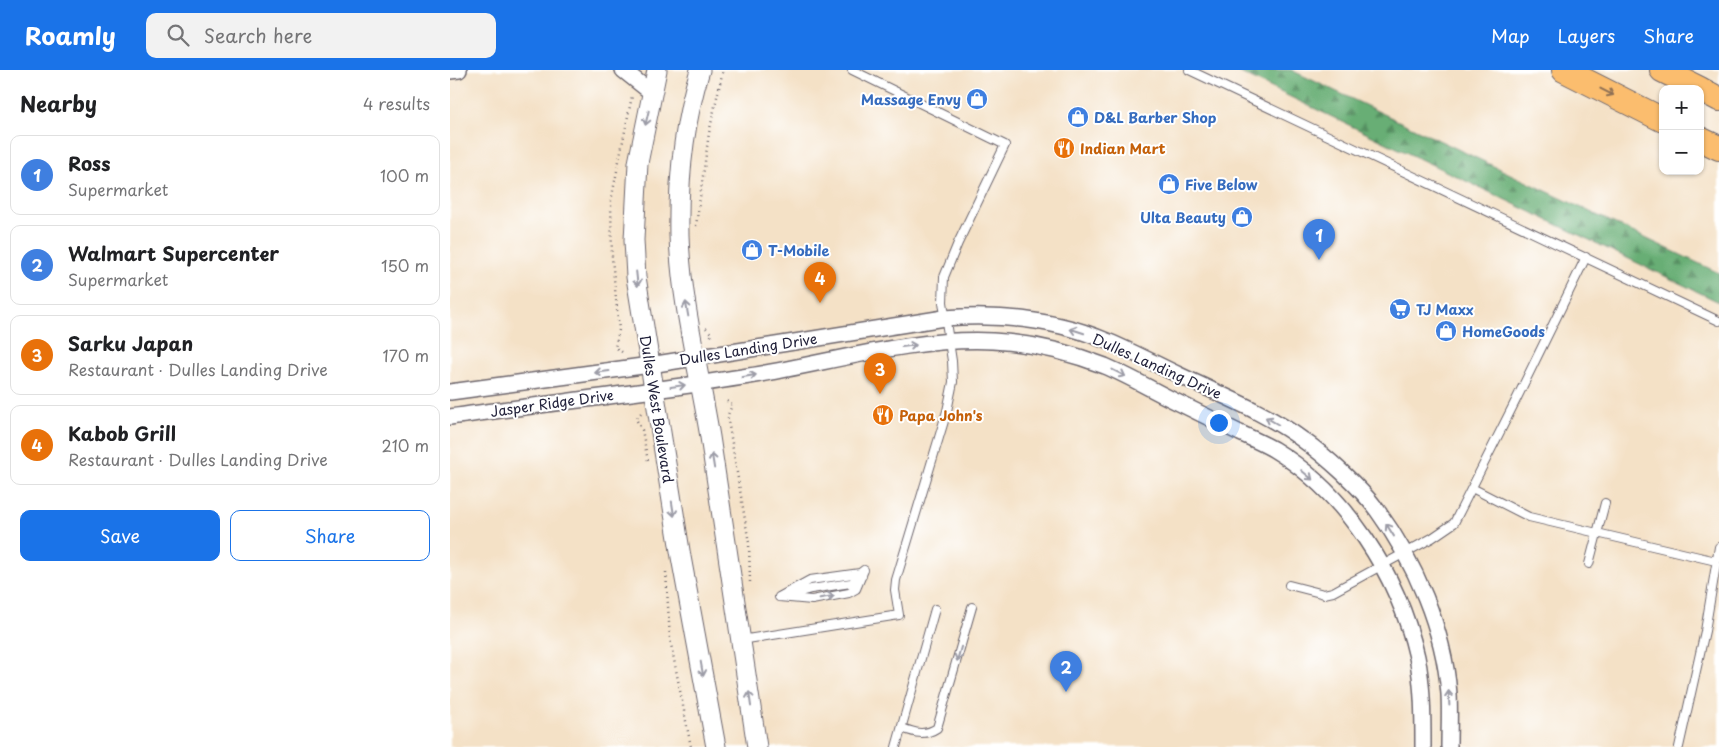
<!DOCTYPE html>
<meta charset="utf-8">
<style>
:root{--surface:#fff;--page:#f2f2f2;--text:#202124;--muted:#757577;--line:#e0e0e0;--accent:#1a73e8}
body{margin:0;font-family:"Playpen Sans",sans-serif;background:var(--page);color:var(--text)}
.controls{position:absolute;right:15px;top:15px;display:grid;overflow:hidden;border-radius:10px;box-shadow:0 1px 4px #0004}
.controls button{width:45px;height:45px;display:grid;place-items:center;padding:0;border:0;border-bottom:1px solid var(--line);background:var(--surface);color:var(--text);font:25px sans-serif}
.you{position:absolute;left:768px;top:352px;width:18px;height:18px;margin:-12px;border:4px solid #fff;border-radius:50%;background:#1a73e8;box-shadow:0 0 0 8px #1a73e833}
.badge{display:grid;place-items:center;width:32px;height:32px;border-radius:50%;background:var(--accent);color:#fff;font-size:16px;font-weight:700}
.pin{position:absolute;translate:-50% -41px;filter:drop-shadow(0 1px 2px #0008)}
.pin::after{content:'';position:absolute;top:26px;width:18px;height:15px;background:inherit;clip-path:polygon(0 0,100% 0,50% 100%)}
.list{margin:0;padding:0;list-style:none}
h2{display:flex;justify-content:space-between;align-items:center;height:65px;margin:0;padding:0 20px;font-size:21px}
h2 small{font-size:16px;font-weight:400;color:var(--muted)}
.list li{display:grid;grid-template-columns:32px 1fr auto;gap:15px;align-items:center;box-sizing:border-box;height:80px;margin:0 10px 10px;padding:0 10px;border:1px solid var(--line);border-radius:10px}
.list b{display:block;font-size:19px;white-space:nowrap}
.list p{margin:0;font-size:16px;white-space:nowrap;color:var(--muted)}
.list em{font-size:16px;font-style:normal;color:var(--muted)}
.actions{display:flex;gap:10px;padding:15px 20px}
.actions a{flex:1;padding:11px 0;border:1px solid var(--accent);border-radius:10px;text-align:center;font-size:18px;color:var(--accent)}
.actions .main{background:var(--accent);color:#fff}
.icon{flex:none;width:28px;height:28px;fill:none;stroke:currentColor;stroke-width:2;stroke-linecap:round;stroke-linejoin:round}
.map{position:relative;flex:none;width:1269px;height:677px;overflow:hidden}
header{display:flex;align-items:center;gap:30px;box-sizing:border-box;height:70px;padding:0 25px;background:var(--accent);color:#fff}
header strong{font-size:24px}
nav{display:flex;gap:28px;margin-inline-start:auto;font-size:18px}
.search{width:350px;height:45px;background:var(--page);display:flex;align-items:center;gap:12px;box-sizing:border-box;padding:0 18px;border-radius:10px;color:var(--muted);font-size:19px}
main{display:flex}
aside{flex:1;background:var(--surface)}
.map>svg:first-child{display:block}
.forest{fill:url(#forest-firs);stroke:#446858}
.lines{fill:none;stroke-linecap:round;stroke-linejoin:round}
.service-casing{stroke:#6c656c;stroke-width:10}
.minor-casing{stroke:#6c656c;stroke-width:18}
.tertiary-casing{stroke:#6c656c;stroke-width:21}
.primary-casing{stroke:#6c656c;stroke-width:26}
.path{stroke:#6c656c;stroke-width:2.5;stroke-dasharray:1 4;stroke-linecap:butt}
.service{stroke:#fff;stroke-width:8}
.minor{stroke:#fff;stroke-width:15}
.tertiary{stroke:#fff;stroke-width:19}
.primary{stroke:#fbbd6e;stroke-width:24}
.oneway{stroke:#8e7054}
.oneway2{stroke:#9c9ca7}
.labels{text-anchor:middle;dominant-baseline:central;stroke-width:4;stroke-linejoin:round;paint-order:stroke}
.shop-label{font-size:14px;font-weight:bold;fill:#366cbe;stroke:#fff;text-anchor:start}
.food-label{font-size:14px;font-weight:bold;fill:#c56008;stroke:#fff;text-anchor:start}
.street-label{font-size:14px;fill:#22223b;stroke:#fff}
</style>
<header>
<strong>Roamly</strong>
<div class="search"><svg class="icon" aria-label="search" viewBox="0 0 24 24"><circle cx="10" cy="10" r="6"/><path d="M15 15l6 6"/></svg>Search here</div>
<nav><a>Map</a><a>Layers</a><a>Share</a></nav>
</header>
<main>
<aside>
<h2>Nearby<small>4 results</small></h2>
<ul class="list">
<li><span class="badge" style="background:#3f7fe0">1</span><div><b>Ross</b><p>Supermarket</p></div><em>100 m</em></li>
<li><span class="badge" style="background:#3f7fe0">2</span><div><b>Walmart Supercenter</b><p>Supermarket</p></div><em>150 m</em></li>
<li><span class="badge" style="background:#e8710a">3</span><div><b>Sarku Japan</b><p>Restaurant · Dulles Landing Drive</p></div><em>170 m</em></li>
<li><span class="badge" style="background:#e8710a">4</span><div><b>Kabob Grill</b><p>Restaurant · Dulles Landing Drive</p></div><em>210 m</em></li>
</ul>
<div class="actions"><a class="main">Save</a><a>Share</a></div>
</aside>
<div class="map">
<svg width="1269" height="677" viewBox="0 0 1269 677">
<defs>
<pattern id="forest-firs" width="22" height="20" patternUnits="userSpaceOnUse" patternTransform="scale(1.25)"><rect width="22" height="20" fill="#67ae74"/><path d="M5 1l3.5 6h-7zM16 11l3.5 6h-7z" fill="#548d60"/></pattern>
</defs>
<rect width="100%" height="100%" fill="#fff"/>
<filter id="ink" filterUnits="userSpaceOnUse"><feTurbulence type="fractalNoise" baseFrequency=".02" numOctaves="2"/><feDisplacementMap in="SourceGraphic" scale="10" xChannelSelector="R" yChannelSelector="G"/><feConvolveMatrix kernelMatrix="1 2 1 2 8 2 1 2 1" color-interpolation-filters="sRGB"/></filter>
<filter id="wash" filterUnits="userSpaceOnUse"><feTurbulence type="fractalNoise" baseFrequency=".0096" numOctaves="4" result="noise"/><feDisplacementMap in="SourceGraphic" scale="20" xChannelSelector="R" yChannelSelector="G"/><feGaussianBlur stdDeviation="1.12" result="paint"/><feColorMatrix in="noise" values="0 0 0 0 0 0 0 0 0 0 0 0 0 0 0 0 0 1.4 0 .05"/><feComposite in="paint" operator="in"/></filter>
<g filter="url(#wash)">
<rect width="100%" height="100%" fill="#f4e1c6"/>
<path class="forest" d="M 784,0 L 841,0 L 1269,203 L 1269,232 Z"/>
</g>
<g filter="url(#ink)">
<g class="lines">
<g class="service-casing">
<path id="service" d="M 739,0 L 1269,251
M 1022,418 L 1079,447 L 1266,491
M 1139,494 L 1155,433
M 839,515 L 874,524 L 883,522 L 982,468 L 1004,453 L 1066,330 L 1136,187
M 343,524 L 361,519 L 401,513 L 412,506
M 329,527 L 362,530 L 399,523 L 406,519 L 414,500
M 329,527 L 360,510 L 410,503 L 414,500
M 291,570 L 449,545 L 445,520 L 446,510 L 497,341 L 503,312 L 502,291 L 493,232 L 494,207 L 508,173 L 555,75 L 402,0
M 452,658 C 465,663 475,666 487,658 L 522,537
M 446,677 L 485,539
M 1229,677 L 1255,561 L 1269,477"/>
</g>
<g class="minor-casing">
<path id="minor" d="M 173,0 L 202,23
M 0,1 L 9,0
M 0,322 L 200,295 L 494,248 C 533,245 573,247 611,256 C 652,265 691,287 729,305 C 771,325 815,342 853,370 C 876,386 910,417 927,440 C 965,492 994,559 999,624 C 1000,642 999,660 999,677
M 0,347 C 100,333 200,322 299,306 C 380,293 461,267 543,271 C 581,273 619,282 655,296 C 679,306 702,320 725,331 C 747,342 768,352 790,363 C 801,368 812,373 823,379 C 896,423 948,504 967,587 C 973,616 973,647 973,677"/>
</g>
<g class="tertiary-casing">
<path id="tertiary" d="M 207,0 L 188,93 L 184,170 L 186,207 L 231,487 L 266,677
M 250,0 C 234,52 228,110 229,165 C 231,232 249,300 260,367 C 276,470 292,573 307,677"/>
</g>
<g class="primary-casing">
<path id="primary" d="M 1114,0 L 1213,50
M 1212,0 L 1250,19
M 1250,19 L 1269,29
M 1250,69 L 1269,78"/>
</g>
<path class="path" d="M 246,156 L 259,63 L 273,0
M 256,258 L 262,264 L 259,269
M 172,282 L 165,277 L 169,260 L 162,188 L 161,131 L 182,26
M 277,331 L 282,335 L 278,345 L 278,350 L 299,473 L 300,512
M 191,343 L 186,349 L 192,360 L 198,391
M 216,502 L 220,569 L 241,677"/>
<use href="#service" class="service"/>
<use href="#minor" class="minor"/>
<use href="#tertiary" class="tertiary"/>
<use href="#primary" class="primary"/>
</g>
<defs><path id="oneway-shaft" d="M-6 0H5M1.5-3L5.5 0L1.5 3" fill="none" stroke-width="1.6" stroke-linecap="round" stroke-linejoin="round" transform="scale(1.25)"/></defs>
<use class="oneway" href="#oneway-shaft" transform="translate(1157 22) rotate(27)"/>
<g class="oneway2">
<use href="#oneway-shaft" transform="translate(197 48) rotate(103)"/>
<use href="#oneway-shaft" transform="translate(187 209) rotate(84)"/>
<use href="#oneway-shaft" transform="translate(237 239) rotate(-100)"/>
<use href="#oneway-shaft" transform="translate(627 261) rotate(-162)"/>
<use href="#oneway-shaft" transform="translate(459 276) rotate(-7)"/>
<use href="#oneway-shaft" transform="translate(152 302) rotate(173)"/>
<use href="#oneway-shaft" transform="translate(669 303) rotate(27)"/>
<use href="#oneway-shaft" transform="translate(299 306) rotate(-9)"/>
<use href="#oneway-shaft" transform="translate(228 316) rotate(-8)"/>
<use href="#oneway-shaft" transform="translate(822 351) rotate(-150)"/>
<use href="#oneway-shaft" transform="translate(263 391) rotate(-99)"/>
<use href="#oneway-shaft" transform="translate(857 405) rotate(40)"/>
<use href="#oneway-shaft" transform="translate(223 439) rotate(81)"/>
<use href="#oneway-shaft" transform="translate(940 460) rotate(-122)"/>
<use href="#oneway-shaft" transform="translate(377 527) rotate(-10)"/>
<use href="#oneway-shaft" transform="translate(509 584) rotate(106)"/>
<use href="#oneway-shaft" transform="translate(252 599) rotate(80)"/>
<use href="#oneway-shaft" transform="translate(999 628) rotate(-93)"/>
<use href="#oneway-shaft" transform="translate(300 629) rotate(-98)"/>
</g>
</g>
<defs>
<g id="shop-disc" transform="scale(1.125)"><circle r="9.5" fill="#3f7fe0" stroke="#fff"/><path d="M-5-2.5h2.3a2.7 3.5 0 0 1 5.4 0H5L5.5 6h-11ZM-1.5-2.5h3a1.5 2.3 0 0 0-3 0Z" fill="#fff"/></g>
<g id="restaurant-disc" transform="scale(1.125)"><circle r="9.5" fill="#e8710a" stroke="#fff"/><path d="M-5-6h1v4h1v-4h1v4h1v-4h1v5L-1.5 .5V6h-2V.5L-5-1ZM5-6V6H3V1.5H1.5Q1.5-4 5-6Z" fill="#fff"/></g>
<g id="supermarket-disc" transform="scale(1.125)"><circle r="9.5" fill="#3f7fe0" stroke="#fff"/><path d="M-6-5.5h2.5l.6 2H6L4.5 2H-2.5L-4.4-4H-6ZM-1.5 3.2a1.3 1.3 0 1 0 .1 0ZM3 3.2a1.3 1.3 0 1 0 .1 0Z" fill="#fff"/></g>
</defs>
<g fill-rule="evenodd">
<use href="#shop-disc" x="527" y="29"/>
<use href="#shop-disc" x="628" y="47"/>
<use href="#restaurant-disc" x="614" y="78"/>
<use href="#shop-disc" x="719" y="114"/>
<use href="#shop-disc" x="792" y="147"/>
<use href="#shop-disc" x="302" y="180"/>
<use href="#supermarket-disc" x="950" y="239"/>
<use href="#shop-disc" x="996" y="261"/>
<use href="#restaurant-disc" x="433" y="345"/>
</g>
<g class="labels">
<g class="shop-label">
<text x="511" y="29" text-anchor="end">Massage Envy</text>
<text x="644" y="47">D&amp;L Barber Shop</text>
<text x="735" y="114">Five Below</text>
<text x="776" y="147" text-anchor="end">Ulta Beauty</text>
<text x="318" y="180">T-Mobile</text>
<text x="966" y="239">TJ Maxx</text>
<text x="1012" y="261">HomeGoods</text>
</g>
<g class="food-label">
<text x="630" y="78">Indian Mart</text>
<text x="449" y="345">Papa John's</text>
</g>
<g class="street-label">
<text transform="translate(298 279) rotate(-9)">Dulles Landing Drive</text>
<text transform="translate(707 296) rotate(24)">Dulles Landing Drive</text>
<text transform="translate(102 333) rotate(-8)">Jasper Ridge Drive</text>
<text transform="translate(207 339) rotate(81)">Dulles West Boulevard</text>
</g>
</g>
</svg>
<div class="controls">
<button>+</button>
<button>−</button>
</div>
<div class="you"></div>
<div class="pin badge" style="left:869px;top:190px;background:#3f7fe0">1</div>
<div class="pin badge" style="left:616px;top:622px;background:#3f7fe0">2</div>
<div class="pin badge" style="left:430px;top:324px;background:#e8710a">3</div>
<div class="pin badge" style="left:370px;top:233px;background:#e8710a">4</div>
</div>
</main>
